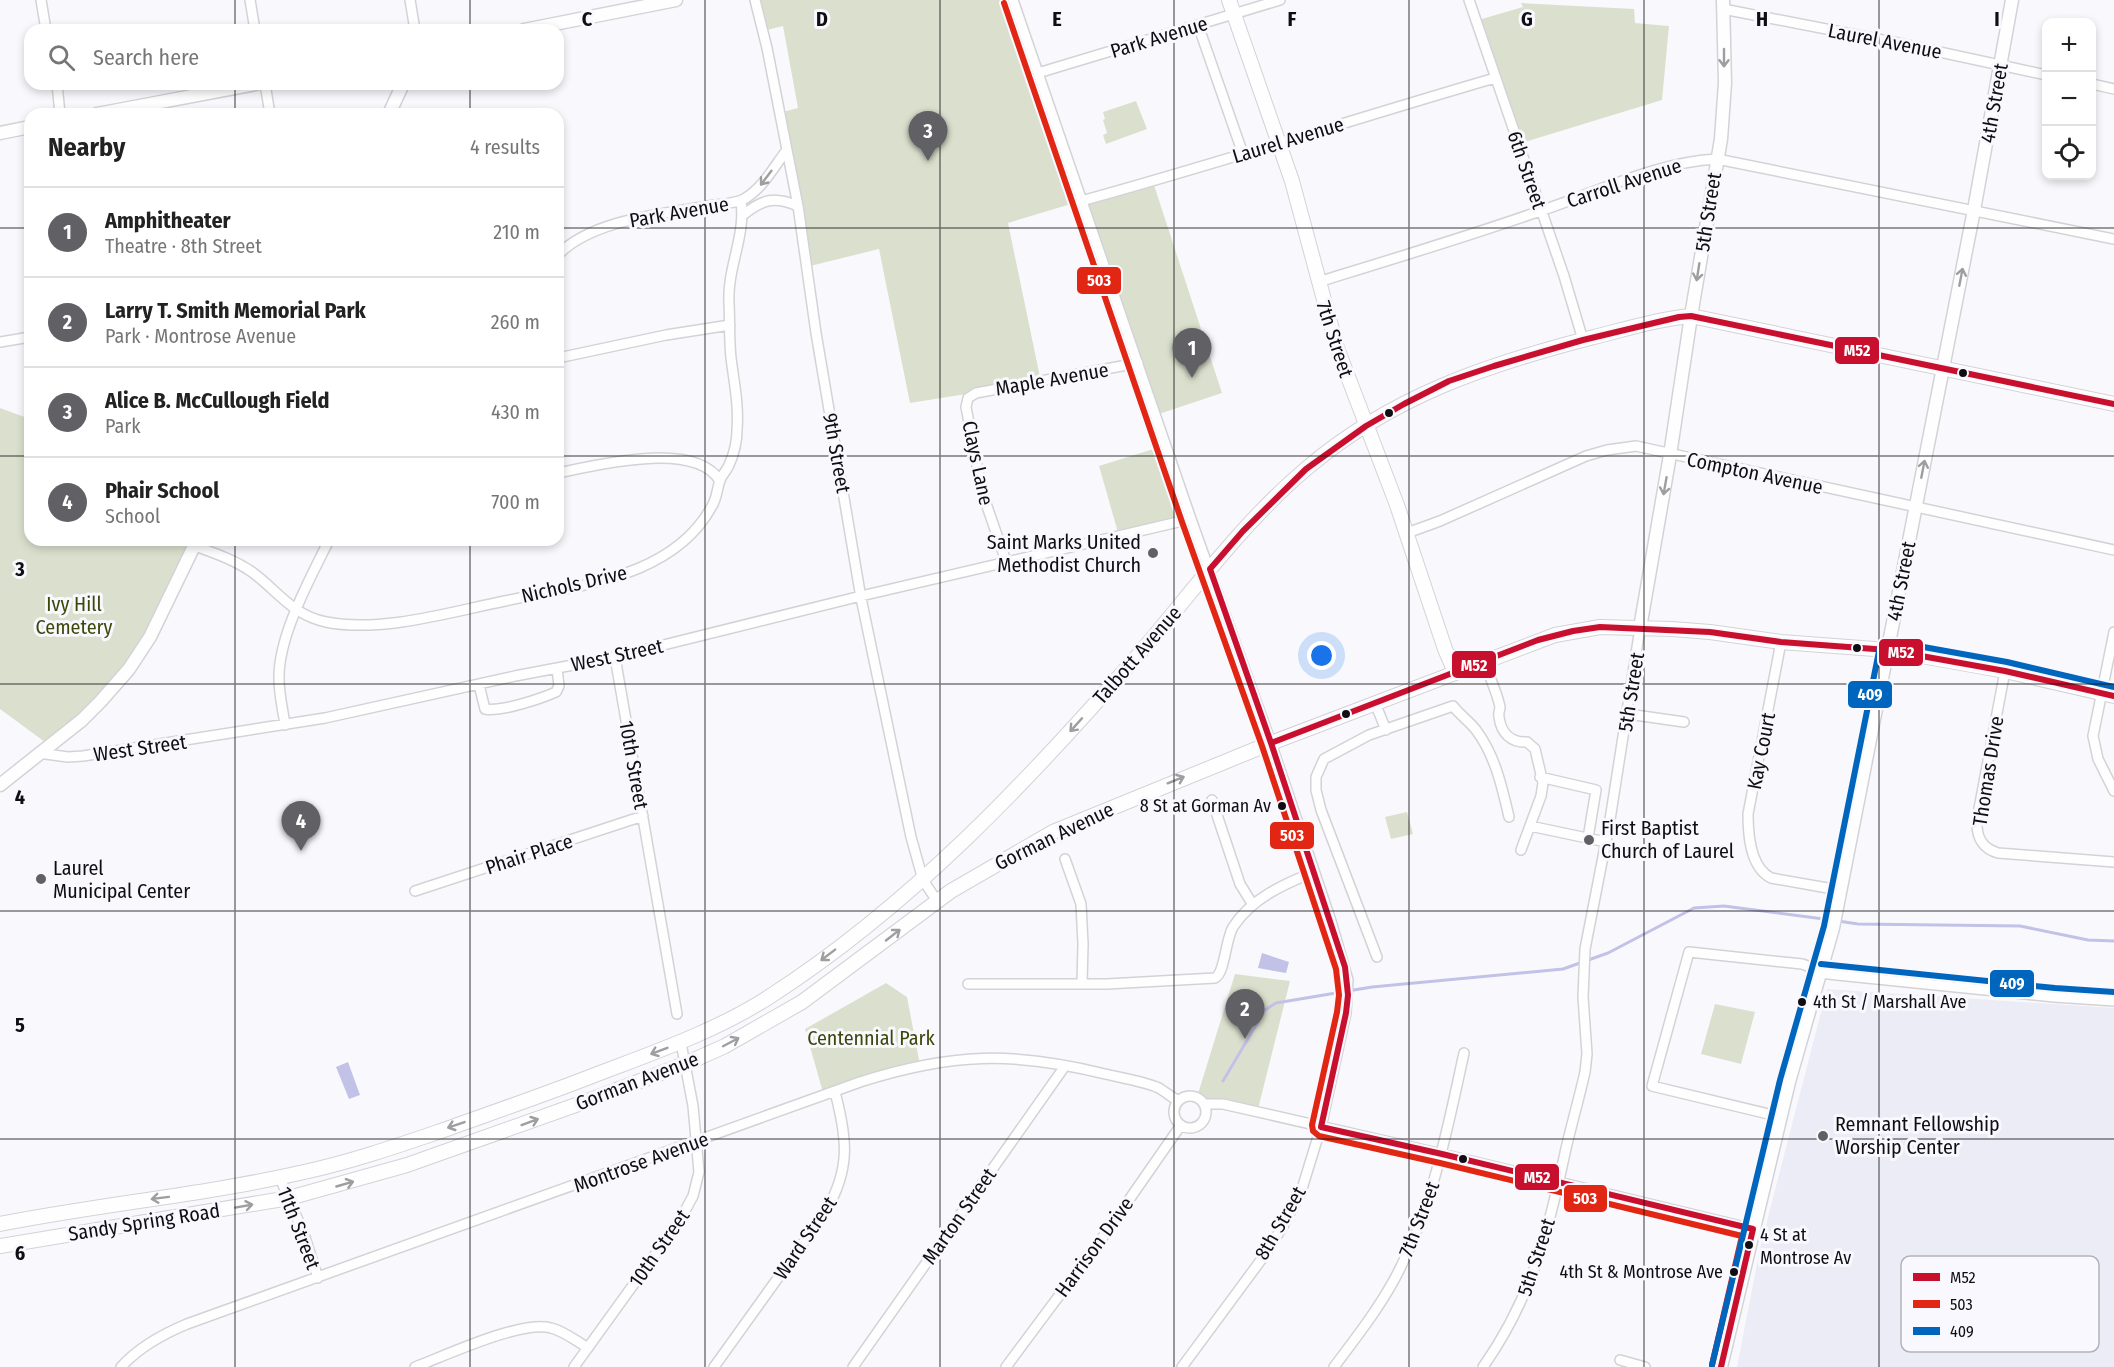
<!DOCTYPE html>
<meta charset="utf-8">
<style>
:root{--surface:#fff;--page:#f2f2f2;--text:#222;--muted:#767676;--line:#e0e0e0;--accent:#606065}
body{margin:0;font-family:"Fira Sans Condensed",sans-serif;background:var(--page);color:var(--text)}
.controls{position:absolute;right:18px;top:18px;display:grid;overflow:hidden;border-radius:12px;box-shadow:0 3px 9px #0003}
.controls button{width:54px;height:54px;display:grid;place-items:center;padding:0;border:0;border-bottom:2px solid var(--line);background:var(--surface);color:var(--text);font:30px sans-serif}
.you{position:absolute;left:1322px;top:656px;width:21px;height:21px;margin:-15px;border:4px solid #fff;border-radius:50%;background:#1a73e8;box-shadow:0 0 0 9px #1a73e833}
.badge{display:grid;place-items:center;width:39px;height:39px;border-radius:50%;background:var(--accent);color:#fff;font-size:20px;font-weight:700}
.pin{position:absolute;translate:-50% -50px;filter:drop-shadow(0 2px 3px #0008)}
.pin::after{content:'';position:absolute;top:32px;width:21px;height:18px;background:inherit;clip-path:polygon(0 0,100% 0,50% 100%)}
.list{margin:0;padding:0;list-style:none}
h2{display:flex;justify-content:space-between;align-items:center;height:78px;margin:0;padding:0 24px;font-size:26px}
h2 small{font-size:20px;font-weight:400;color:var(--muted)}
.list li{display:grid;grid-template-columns:39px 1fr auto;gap:18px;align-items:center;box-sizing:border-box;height:90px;padding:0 24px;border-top:2px solid var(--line)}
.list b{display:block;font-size:22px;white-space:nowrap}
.list p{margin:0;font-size:20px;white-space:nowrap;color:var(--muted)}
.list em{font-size:20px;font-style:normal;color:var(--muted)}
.icon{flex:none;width:33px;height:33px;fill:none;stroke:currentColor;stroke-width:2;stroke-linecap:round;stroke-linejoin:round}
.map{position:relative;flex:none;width:2114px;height:1367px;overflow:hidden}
.search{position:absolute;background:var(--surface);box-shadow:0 3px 9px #0003;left:24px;top:24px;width:540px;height:66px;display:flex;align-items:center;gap:15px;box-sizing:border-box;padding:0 21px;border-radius:18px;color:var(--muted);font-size:22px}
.panel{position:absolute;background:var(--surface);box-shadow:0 3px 9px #0003;left:24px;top:108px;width:540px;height:438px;border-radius:18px}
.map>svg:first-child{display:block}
.built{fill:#ececf7}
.green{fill:#dbe0ce}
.water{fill:#c2c1e7}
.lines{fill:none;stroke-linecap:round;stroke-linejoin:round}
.stream{stroke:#c2c1e7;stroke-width:3}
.street-casing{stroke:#d3d3d7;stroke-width:12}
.secondary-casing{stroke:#d3d3d7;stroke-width:15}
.primary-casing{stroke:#d3d3d7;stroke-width:16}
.street{stroke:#fefeff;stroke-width:9}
.secondary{stroke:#fefeff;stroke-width:12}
.primary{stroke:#fefeff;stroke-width:14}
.bus-1-casing{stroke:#f8f8fe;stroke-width:10}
.bus-2-casing{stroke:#f8f8fe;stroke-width:10}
.bus-3-casing{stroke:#f8f8fe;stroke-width:10}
.bus-1{stroke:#c8102e;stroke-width:6}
.bus-2{stroke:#e22614;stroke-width:6}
.bus-3{stroke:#0065bd;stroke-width:6}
.oneway{stroke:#9e9ea1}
.grid{fill:none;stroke:#0e0e13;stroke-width:1.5;stroke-opacity:0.55}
.bus-dot{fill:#0e0e13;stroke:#f8f8fe;stroke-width:2}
.poi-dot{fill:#606065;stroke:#f8f8fe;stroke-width:2}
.labels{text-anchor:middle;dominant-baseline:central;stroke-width:6;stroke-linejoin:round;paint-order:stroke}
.bus-label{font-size:18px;fill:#0e0e13;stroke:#f8f8fe;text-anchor:end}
.street-label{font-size:20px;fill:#0e0e13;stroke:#f8f8fe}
.poi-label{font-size:20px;fill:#0e0e13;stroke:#f8f8fe;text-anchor:start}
.park-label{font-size:20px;fill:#3c4709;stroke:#f8f8fe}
.key{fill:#f8f8fe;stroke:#b2b2b8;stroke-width:1.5}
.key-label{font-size:16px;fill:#0e0e13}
.grid-label{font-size:20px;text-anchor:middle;font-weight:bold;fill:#0e0e13;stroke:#f8f8fe;stroke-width:6;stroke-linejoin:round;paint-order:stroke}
.line-badge{stroke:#f8f8fe;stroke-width:2}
.badge-label{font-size:16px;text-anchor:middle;font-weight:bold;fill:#fff}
</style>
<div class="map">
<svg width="2114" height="1367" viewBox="0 0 2114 1367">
<rect width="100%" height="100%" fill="#f9f9fd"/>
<path class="built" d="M 1827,989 L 2114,1008 L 2114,1367 L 1737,1367 L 1760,1248 Z"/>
<path class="green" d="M 755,0 L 1013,0 L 1081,201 L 1153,182 L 1222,393 L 1156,415 L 1081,201 L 1008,223 L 1041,382 L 910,403 L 879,249 L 806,267 L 779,113 L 798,108 L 783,26 L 763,31 Z
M 1521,3 L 1634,9 L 1635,23 L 1669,26 L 1662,100 L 1518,144 L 1475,21 L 1523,7 Z
M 1136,101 L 1147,129 L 1106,144 L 1103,135 L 1107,133 L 1103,120 L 1105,119 L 1103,112 Z
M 0,408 L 30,419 L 30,540 L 196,540 L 150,637 L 110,692 L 49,745 L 0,709 Z
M 1166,445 L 1191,519 L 1119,536 L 1099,466 Z
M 1407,812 L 1413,834 L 1391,839 L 1385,817 Z
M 1235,974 L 1290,981 L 1257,1113 L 1205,1104 L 1197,1097 Z
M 886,983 L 907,997 L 920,1065 L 824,1096 L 805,1029 Z
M 1715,1004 L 1755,1012 L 1741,1064 L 1701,1054 Z"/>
<path class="water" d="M 1262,953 L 1289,962 L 1286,973 L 1258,968 Z
M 348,1062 L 360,1095 L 349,1099 L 336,1067 Z"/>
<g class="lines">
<path class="stream" d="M 1838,921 L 1858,924 L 2020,926 L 2088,940 L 2114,941
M 1223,1081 L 1265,1010 L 1276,1003 L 1372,987 L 1563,969 L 1608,953 L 1694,908 L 1724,906 L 1831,920"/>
<g class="street-casing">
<path id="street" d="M 41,0 L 46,30
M 250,0 L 255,30
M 410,0 L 415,30
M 755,0 L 767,48 L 798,206 L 816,333 L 861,598 L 911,837 L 923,880 L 937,901
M 1013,0 L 1191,519 L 1271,743 L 1331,921 L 1348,980 L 1346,1013 L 1321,1127 L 1301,1192 L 1282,1228 L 1261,1260 L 1182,1367
M 1469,0 L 1564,276 L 1583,340
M 1723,9 L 1898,43 L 2046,75
M 1198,25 L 1243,154
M 1038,73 L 1280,0
M 57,84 L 60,114
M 265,84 L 270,114
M 2092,84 L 2114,89
M 1081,201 C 1220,163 1357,118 1495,78
M 743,215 C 763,199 774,196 798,206
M 558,255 C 591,220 662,214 708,206 C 719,204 734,204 744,199 C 762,189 774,167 786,151
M 1318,282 C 1393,259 1469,236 1543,210 C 1600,191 1657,162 1717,159 L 2114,239
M 0,342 L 30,337
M 558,358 L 666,335 L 730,325
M 558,473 C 597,465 695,440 720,481
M 1407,533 L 1440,521 L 1586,456 L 1607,450 L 1636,446 L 2114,550
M 195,546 C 214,553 235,560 252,572 C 278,591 292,615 326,622 C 382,633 450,612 505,601 C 577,585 673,579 712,506 C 717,498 717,489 720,480 C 722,475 727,470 729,465 C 734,454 737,441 737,430 C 739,405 734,382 731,358 C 729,340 730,321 729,303 C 727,268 746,236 741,201
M 1006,561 L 982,492 L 966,407 L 968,398 L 976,393 L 1138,363
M 2114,632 L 2093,736 L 2098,759 L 2114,791
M 1781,642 L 1748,814 C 1748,835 1750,867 1771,878 L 1839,890
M 615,657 L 677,1014
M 1484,661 C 1489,676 1497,692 1500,707 C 1500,710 1498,713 1499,717 C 1501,733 1511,743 1527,742 L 1535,749 L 1543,783 L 1541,796 L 1521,850
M 2005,671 L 1977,819 C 1976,836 1981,848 1998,853 L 2114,862
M 479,685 L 485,709 C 501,712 540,699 556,692 L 559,686 L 557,668
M 1375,703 L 1386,730
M 1628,714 L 1684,722
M 285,725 C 283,710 279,695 279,679 C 278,636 310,579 329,540
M 38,753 L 68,757 L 83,756 L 325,718 L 515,676 L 615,657 L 861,596 L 1191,519
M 1540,777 L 1596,790 L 1588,838
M 1212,800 L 1240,884 L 1253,905
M 1530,826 L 1606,842
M 1065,859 L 1081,904 L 1083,944 L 1082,984
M 415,891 L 643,816
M 1377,957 L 1321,810 L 1316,790 L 1316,777 L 1324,759 L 1369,735 L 1453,706 C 1460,715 1469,721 1476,730 C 1495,755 1502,787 1509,817
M 968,984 L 1107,984 L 1215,978 C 1225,973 1225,941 1233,927 C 1252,898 1284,884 1314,872
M1174 1112a16 16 0 1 1 32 0a16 16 0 1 1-32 0Z
M 1205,1104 L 1223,1104 L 1442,1154 L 1753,1229
M 1781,1117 L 1652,1086 L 1689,952 L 1802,964 L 1813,968 L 1820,973 L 1837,975 L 2054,997 L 2114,1001
M 280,1178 L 304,1234 L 318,1278
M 1620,1360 L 1645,1367
M 121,1367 C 139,1347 163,1334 187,1324 L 860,1082 C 951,1053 1013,1051 1105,1074 C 1122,1078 1143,1081 1159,1088 C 1165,1092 1172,1097 1178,1101
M 415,1367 C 447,1355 521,1320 551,1328 C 564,1331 576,1341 588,1348
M 574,1367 L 680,1220 L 693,1196 L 699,1172 L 693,1106 L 681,1043
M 714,1367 L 826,1211 C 851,1168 847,1138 835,1092
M 853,1367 L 1065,1066
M 1006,1367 L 1108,1230 L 1181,1125
M 1334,1367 C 1355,1339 1377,1311 1394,1280 C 1432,1210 1447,1131 1464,1053
M 1483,1367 C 1531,1299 1548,1233 1565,1153 C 1571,1126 1579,1099 1585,1072 L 1587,1054 L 1583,997 L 1585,949 L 1609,826 L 1640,628"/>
</g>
<g class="secondary-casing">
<path id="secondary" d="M 524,30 L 676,0
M 97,114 L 256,84
M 389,114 L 403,84
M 0,133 L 30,127
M 1640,628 L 1670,455 L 1691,316 L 1721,139 L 1725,83 L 1723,0
M 0,785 L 82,720 L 100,702 L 129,669 L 150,637 L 197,540
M 1721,1367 L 1789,1082 L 1833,928 L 1974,210 L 2012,0"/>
</g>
<g class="primary-casing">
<path id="primary" d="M 1229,0 L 1292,181 L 1337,348 L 1397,505 L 1445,649 L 1455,672
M 0,1224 C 101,1204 204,1195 304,1172 C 350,1162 394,1147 438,1132 C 488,1114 538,1097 587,1078 C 649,1054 713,1033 769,997 C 912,905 1029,780 1140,653 C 1194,590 1243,522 1307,468 C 1392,396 1488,364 1594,337 C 1626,329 1658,319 1691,316 L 2114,404
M 0,1246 L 289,1198 L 407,1165 L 590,1100 L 685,1064 L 725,1046 L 802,1002 L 951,891 L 1053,832 L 1271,743 L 1555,635 L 1600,627 L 1672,629 L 1710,632 L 1781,642 L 1888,650 L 2005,671 L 2114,696"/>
</g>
<use href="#street" class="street"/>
<use href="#secondary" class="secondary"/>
<use href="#primary" class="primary"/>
<g class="bus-1-casing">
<path id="bus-1" d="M 1271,743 L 1538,640 L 1573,631 L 1600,627 L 1710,632 L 1781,642 L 1888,650 L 2005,671 L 2114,696
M 1321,1127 L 1346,1013 L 1348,995 L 1345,967 L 1271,743 L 1210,569 L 1243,531 L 1306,469 L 1366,426 L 1404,404 L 1449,381 L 1494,366 L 1583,340 L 1679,317 L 1691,316 L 2114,404
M 1321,1127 L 1442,1154 L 1753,1229
M 1721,1367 L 1753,1229"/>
</g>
<g class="bus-2-casing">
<path id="bus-2" d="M 1004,3 L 1182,522 L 1262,746 L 1336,969 L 1339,995 L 1337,1012 L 1312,1125 L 1313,1131 L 1319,1136 L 1440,1163 L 1742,1236 L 1712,1365"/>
</g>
<g class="bus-3-casing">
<path id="bus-3" d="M 1821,964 L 2055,988 L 2114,992
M 1712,1365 L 1780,1080 L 1824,926 L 1880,646 L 1884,642 L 1890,641 L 2007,662 L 2114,687"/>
</g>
<use href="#bus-1" class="bus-1"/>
<use href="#bus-2" class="bus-2"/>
<use href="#bus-3" class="bus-3"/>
</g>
<defs><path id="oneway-shaft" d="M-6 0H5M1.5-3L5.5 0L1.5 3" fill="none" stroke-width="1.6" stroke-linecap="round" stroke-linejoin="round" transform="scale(1.5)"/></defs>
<g class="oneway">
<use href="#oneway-shaft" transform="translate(1724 58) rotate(90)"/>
<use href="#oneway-shaft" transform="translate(766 178) rotate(127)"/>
<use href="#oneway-shaft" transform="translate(1698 272) rotate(99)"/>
<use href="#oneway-shaft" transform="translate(1961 277) rotate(-79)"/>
<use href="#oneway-shaft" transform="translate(1923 469) rotate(-79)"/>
<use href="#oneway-shaft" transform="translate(1665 486) rotate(100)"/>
<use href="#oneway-shaft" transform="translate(1076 725) rotate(132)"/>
<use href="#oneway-shaft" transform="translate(1176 780) rotate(-22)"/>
<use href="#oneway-shaft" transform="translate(893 935) rotate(-38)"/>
<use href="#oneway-shaft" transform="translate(828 955) rotate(143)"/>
<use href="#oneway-shaft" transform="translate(731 1042) rotate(-28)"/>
<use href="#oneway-shaft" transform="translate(659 1051) rotate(159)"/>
<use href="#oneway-shaft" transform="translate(530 1122) rotate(-20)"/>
<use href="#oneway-shaft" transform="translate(456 1125) rotate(161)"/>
<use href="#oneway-shaft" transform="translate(345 1184) rotate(-16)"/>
<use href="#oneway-shaft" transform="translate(160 1198) rotate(173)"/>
<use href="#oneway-shaft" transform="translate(244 1206) rotate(-10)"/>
</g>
<path class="grid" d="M 235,0 L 235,30M 470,0 L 470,30M 705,0 L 705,1367M 940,0 L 940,1367M 1174,0 L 1174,1367M 1409,0 L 1409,1367M 1644,0 L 1644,1367M 1879,0 L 1879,1367M 235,84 L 235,114M 470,84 L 470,114M 0,228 L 30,228M 558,228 L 2114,228M 0,456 L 30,456M 558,456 L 2114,456M 235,540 L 235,1367M 470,540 L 470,1367M 0,684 L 2114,684M 0,911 L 2114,911M 0,1139 L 2114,1139"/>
<g class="bus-dot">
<circle cx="1963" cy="373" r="5"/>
<circle cx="1389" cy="413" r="5"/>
<circle cx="1857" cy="648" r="5"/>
<circle cx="1346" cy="714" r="5"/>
<circle cx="1282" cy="806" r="5"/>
<circle cx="1802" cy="1002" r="5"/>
<circle cx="1463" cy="1159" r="5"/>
<circle cx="1749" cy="1245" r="5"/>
<circle cx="1734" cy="1272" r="5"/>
</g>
<g class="poi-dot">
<circle cx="1153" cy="553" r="6"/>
<circle cx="1589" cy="840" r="6"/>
<circle cx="41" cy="879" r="6"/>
<circle cx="1823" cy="1136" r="6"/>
</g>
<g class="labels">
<g class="bus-label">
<text x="1271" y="806">8 St at Gorman Av</text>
<text x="1813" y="1002" text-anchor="start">4th St / Marshall Ave</text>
<text x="1760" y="1235" text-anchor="start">4 St at<tspan x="1760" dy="23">Montrose Av</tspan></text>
<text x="1723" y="1272">4th St &amp; Montrose Ave</text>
</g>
<g class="street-label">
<text transform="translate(1159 37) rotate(-17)">Park Avenue</text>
<text transform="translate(1885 41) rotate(11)">Laurel Avenue</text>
<text transform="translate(1994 103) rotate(-80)">4th Street</text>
<text transform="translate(1288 140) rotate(-17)">Laurel Avenue</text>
<text transform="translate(1527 170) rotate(71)">6th Street</text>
<text transform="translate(1624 183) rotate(-18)">Carroll Avenue</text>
<text transform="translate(679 212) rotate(-10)">Park Avenue</text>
<text transform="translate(1708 212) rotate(-81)">5th Street</text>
<text transform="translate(1335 339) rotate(72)">7th Street</text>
<text transform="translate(1052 379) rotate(-10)">Maple Avenue</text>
<text transform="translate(837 453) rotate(80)">9th Street</text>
<text transform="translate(978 463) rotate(78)">Clays Lane</text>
<text transform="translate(1755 473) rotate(12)">Compton Avenue</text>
<text transform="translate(1901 581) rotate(-79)">4th Street</text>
<text transform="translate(574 584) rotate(-13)">Nichols Drive</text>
<text transform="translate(617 655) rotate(-12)">West Street</text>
<text transform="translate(1137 655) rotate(-49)">Talbott Avenue</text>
<text transform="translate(1631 692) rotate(-81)">5th Street</text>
<text transform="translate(140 748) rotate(-8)">West Street</text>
<text transform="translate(1761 751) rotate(-79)">Kay Court</text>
<text transform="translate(634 765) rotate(80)">10th Street</text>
<text transform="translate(1988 771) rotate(-81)">Thomas Drive</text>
<text transform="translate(1054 836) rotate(-26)">Gorman Avenue</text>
<text transform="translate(529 854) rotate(-18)">Phair Place</text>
<text transform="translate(637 1081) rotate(-21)">Gorman Avenue</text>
<text transform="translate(641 1162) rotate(-20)">Montrose Avenue</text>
<text transform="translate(959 1216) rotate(-55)">Marton Street</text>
<text transform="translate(1419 1219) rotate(-69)">7th Street</text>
<text transform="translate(144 1222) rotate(-9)">Sandy Spring Road</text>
<text transform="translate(1280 1223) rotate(-60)">8th Street</text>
<text transform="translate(299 1228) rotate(69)">11th Street</text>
<text transform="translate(805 1238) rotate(-56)">Ward Street</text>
<text transform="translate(1094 1247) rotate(-54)">Harrison Drive</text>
<text transform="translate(659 1248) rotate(-55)">10th Street</text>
<text transform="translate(1536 1257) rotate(-72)">5th Street</text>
</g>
<g class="poi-label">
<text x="1141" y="542" text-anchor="end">Saint Marks United<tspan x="1141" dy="23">Methodist Church</tspan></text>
<text x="1601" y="828">First Baptist<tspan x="1601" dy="23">Church of Laurel</tspan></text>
<text x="53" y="868">Laurel<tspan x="53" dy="23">Municipal Center</tspan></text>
<text x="1835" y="1124">Remnant Fellowship<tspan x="1835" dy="23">Worship Center</tspan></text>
</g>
<g class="park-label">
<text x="74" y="604">Ivy Hill<tspan x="74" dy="23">Cemetery</tspan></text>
<text x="871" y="1038">Centennial Park</text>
</g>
</g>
<rect x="1901" y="1256" width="198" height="96" rx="9" class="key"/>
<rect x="1913" y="1273" width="27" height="8" fill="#c8102e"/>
<rect x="1913" y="1300" width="27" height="8" fill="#e22614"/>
<rect x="1913" y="1327" width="27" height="8" fill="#0065bd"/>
<g class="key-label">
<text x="1950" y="1283">M52</text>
<text x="1950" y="1310">503</text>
<text x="1950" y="1337">409</text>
</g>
<g class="grid-label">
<text x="587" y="26">C</text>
<text x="822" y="26">D</text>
<text x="1057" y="26">E</text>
<text x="1292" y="26">F</text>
<text x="1527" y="26">G</text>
<text x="1762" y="26">H</text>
<text x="1997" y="26">I</text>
<text x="20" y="576">3</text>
<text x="20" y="804">4</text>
<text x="20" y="1032">5</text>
<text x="20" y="1260">6</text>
</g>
<g class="line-badge">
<rect x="1076" y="266" width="46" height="29" rx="6" fill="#e22614"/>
<rect x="1834" y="336" width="46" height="29" rx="6" fill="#c8102e"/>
<rect x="1878" y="638" width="46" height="29" rx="6" fill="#c8102e"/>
<rect x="1451" y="650" width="46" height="29" rx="6" fill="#c8102e"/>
<rect x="1847" y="680" width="46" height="29" rx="6" fill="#0065bd"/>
<rect x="1269" y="821" width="46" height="29" rx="6" fill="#e22614"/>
<rect x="1989" y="969" width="46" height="29" rx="6" fill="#0065bd"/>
<rect x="1514" y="1163" width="46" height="28" rx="6" fill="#c8102e"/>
<rect x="1563" y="1184" width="45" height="29" rx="6" fill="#e22614"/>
</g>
<g class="badge-label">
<text x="1099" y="286">503</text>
<text x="1857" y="356">M52</text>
<text x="1901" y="658">M52</text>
<text x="1474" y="671">M52</text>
<text x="1870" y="700">409</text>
<text x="1292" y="841">503</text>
<text x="2012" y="989">409</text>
<text x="1537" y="1183">M52</text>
<text x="1585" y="1204">503</text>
</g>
</svg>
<div class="controls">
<button>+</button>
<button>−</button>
<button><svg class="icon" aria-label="locate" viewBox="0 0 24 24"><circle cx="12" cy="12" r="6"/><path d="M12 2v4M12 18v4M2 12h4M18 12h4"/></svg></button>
</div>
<div class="you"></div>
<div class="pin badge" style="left:1192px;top:378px">1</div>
<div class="pin badge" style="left:1245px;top:1039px">2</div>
<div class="pin badge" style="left:928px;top:161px">3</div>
<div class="pin badge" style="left:301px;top:851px">4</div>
<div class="search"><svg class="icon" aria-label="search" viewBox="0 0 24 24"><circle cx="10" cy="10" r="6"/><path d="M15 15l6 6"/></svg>Search here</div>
<section class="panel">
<h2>Nearby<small>4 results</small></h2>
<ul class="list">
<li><span class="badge">1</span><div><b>Amphitheater</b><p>Theatre · 8th Street</p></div><em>210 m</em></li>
<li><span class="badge">2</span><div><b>Larry T. Smith Memorial Park</b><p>Park · Montrose Avenue</p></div><em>260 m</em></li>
<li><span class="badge">3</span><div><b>Alice B. McCullough Field</b><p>Park</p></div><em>430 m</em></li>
<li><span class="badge">4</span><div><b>Phair School</b><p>School</p></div><em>700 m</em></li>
</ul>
</section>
</div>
